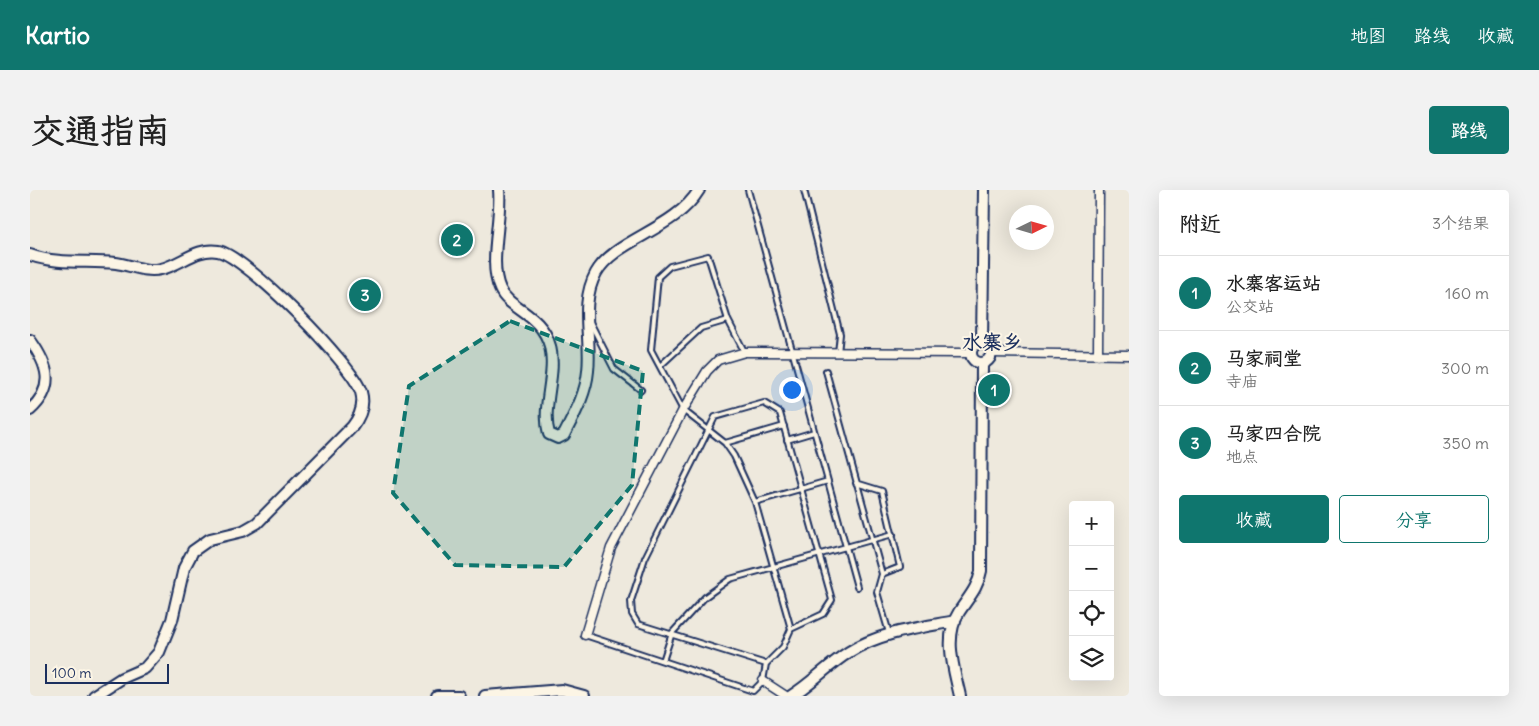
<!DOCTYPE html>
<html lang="zh">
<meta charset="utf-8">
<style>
:root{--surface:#fff;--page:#f2f2f2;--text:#222;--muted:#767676;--line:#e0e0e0;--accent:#0f766e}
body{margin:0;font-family:Delius,"LXGW WenKai TC",sans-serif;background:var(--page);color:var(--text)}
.controls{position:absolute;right:15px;bottom:15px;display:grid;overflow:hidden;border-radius:5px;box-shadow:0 5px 20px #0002}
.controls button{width:45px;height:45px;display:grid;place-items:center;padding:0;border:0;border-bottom:1px solid var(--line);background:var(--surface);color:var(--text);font:25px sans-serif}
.compass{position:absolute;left:979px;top:15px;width:45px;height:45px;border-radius:50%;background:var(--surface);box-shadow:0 5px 20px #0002;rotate:85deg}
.scale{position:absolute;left:15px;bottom:12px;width:124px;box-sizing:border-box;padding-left:5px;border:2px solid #1b2f5e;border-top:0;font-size:14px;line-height:18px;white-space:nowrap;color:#1b2f5e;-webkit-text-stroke:4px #fcf5e5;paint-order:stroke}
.you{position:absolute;left:761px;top:199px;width:18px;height:18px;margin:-12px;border:4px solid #fff;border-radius:50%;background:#1a73e8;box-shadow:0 0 0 8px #1a73e833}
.badge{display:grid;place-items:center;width:32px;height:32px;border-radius:50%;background:var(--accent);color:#fff;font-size:16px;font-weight:700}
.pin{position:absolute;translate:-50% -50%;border:2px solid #fff;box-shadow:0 1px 5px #0006}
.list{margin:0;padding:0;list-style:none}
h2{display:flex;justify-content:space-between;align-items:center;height:65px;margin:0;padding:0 20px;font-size:21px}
h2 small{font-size:16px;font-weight:400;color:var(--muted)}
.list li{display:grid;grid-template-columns:32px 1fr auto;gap:15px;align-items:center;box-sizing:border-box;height:75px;padding:0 20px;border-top:1px solid var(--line)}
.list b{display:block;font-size:19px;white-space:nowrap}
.list p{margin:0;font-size:16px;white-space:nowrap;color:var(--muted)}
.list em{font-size:16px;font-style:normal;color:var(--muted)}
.actions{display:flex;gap:10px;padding:15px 20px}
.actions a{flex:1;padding:11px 0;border:1px solid var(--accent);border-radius:5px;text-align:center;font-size:18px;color:var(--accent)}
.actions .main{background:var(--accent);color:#fff}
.icon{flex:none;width:28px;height:28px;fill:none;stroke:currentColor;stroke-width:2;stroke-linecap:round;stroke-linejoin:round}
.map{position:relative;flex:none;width:1099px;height:506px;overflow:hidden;border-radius:5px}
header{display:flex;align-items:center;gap:30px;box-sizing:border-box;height:70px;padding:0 25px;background:var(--accent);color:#fff}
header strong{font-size:24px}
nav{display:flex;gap:28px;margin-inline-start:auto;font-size:18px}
.intro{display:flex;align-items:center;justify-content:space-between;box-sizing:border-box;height:120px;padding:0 30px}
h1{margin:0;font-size:35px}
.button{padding:12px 22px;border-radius:5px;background:var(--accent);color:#fff;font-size:18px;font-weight:700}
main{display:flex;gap:30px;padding:0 30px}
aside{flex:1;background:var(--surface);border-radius:5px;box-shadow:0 5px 20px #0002}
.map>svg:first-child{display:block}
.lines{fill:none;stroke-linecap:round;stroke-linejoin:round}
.service-casing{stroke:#1b2f5e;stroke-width:8}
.minor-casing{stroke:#1b2f5e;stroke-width:11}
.secondary-casing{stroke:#1b2f5e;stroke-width:14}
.service{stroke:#fcf5e5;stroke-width:4}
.minor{stroke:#fcf5e5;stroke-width:8}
.secondary{stroke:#fcf5e5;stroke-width:10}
.marked{fill:#0f766e;fill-opacity:0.2;stroke:#0f766e;stroke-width:4;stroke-dasharray:10 6;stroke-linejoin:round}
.labels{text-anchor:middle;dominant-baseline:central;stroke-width:4;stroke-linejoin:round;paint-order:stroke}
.district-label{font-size:20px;font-weight:bold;fill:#1b2f5e;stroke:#fcf5e5}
</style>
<header>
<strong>Kartio</strong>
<nav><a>地图</a><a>路线</a><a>收藏</a></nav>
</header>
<div class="intro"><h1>交通指南</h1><a class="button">路线</a></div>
<main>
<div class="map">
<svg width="1099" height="506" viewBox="0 0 1099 506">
<rect width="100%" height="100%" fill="#eee9dd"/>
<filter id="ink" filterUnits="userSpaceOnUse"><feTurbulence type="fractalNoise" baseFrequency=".02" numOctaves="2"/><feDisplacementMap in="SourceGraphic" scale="10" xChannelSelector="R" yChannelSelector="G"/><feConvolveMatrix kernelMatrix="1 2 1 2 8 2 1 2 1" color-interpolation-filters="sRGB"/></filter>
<g filter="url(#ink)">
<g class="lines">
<g class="service-casing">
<path id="service" d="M 718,0 L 827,397
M 774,0 L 810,144 L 808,163
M 559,130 L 584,179 L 611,200
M 714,161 L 698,130 L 678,66 L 640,76 L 628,87 L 621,160 L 653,220 L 695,253 L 704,266 L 725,312 L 761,439
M 630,176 L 671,138 L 698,130
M 796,181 L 852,384 L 847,402 L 859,443
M 757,250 L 784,242
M 695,253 L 754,236
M 826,293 L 852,301 L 870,377 L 852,384
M 725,312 L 798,291
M 555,445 L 723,501 L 733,491 L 736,474 L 753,457 L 761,439 L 793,424 L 802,410 L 750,223 L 734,213 L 685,227 L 615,368 L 601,411 L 602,424 L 608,434 L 736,474
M 633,471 L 642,443 L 675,407 L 700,389 L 863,344"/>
</g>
<g class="minor-casing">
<path id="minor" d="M 961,163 L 1099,165
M 1068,165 L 1069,0
M 555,445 L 581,358 L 653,220 L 677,181 L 688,170 L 715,162 L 942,163
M 733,491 L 756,506"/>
</g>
<g class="secondary-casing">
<path id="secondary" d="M 469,0 C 472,30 458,73 470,99 C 479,120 511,123 520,156 C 527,185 511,216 519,244 L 528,248 L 534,245 C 544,225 556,204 558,181 C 562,148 549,114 566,83 C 585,49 645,40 669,0
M 0,65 C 29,75 57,70 86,73 C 101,75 116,83 131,79 C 150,75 167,57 188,61 C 216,66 323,175 331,202 C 335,216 330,227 322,237 L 227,333 L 213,341 L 180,349 L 163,361 L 154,378 L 142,430 L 129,462 L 115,478 L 92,488 L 64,506
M 0,150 C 18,175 26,197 0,220
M 952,153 L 954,0
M941 163a10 10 0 1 1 20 0a10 10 0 1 1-20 0Z
M 407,506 L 429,506
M 455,506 L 532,500 L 554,506
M 761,506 C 781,494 798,475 819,462 C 850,442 889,438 925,431
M 930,506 C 924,479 913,447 929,422 C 938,408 948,398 951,381 L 952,173"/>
</g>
<use href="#service" class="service"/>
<use href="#minor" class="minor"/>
<use href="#secondary" class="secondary"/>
</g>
</g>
<path class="marked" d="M 480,131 L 613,181 L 602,295 L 534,377 L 425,375 L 363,303 L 379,196 Z"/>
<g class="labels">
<g class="district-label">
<text x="962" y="151">水寨乡</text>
</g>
</g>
</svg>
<div class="controls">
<button>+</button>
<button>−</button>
<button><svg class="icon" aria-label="locate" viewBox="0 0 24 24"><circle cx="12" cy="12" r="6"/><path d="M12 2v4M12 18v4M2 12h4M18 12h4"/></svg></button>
<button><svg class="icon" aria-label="layers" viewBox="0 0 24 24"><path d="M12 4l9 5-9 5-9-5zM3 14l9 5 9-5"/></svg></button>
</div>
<svg class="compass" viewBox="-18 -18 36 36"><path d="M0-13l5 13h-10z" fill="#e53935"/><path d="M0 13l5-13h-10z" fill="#767676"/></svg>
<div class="scale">100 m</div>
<div class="you"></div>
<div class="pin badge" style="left:964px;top:200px">1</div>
<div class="pin badge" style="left:427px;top:50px">2</div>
<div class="pin badge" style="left:335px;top:105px">3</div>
</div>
<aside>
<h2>附近<small>3个结果</small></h2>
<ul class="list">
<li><span class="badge">1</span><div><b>水寨客运站</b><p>公交站</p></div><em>160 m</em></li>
<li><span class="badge">2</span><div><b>马家祠堂</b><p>寺庙</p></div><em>300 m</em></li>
<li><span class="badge">3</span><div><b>马家四合院</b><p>地点</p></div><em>350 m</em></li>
</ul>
<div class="actions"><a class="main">收藏</a><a>分享</a></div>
</aside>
</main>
